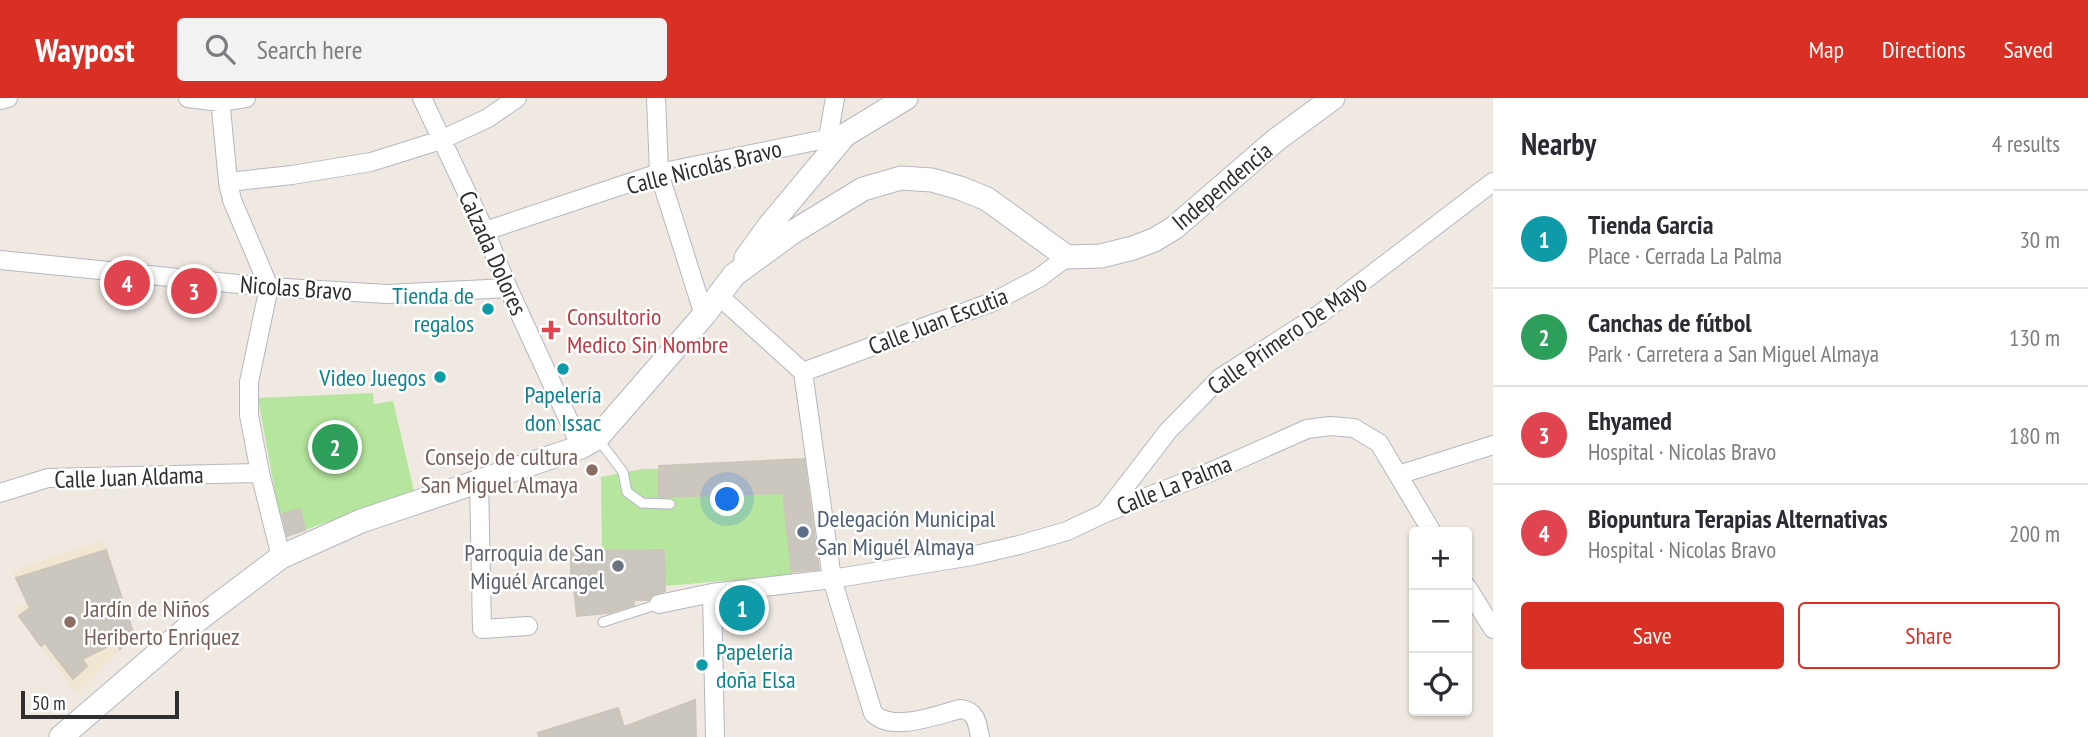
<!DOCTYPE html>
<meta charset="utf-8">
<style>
:root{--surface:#fff;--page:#f2f2f3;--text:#2b2b33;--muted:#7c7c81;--line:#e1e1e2;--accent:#d93025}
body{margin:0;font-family:"PT Sans Narrow",sans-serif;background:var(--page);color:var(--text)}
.controls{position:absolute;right:21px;bottom:21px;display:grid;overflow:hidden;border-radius:7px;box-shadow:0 2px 5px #0004}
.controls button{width:63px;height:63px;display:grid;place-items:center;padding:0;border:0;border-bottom:2px solid var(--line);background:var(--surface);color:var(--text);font:35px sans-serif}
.scale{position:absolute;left:21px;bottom:18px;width:158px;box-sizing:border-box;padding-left:7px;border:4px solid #2e2e2e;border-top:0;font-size:19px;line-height:24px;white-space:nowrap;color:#2e2e2e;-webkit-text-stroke:5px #fff;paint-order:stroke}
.you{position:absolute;left:728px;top:402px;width:24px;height:24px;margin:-18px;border:5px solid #fff;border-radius:50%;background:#1a73e8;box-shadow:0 0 0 10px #1a73e833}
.badge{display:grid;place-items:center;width:46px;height:46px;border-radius:50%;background:var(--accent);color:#fff;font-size:23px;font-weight:700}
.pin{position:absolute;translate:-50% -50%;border:4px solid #fff;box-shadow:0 2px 7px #0006}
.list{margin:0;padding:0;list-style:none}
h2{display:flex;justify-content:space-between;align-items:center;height:91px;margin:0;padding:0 28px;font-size:30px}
h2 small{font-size:23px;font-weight:400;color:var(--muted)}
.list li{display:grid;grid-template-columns:46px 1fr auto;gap:21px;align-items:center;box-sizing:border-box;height:98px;padding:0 28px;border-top:2px solid var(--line)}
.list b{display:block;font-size:26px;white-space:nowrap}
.list p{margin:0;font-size:23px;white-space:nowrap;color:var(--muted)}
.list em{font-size:23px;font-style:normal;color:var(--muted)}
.actions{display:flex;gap:14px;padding:21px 28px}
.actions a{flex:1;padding:16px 0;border:2px solid var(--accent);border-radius:7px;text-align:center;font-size:24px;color:var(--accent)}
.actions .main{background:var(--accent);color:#fff}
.icon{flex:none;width:38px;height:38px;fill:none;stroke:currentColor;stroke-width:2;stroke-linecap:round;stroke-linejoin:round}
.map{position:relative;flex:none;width:1493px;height:639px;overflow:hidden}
header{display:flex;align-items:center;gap:42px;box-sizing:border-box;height:98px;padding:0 35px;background:var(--accent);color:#fff}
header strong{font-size:33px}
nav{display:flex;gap:38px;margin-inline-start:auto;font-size:24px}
.search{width:490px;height:63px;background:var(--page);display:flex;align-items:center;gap:18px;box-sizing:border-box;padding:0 24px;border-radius:7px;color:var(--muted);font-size:26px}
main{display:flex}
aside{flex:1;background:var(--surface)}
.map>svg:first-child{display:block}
.education{fill:#f0e6d1}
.park{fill:#b6e59e}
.building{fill:#cbc7bf;stroke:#cbc5ba;stroke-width:2}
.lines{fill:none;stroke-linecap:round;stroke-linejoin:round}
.service-casing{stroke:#b4b7c1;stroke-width:11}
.minor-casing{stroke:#b4b7c1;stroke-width:20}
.tertiary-casing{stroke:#b4b7c1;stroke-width:25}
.service{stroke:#fff;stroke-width:9}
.minor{stroke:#fff;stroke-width:18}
.tertiary{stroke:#fff;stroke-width:23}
.culture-dot{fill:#0f9aa8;stroke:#fff;stroke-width:2.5}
.health-dot{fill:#e0444e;stroke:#fff;stroke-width:2.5}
.education-dot{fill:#8d6e63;stroke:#fff;stroke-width:2.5}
.service-dot{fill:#5c6f8a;stroke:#fff;stroke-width:2.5}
.worship-dot{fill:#6b7280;stroke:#fff;stroke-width:2.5}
.labels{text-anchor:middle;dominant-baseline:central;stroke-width:5;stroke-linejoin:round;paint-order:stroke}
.street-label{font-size:24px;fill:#2e2e2e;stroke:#fff}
.culture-label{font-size:24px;fill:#0d838f;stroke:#fff;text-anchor:end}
.health-label{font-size:24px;fill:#be3a42;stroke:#fff;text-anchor:start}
.education-label{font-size:24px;fill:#785e54;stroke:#fff;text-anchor:end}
.service-label{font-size:24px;fill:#4e5e75;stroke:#fff;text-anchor:start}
.worship-label{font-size:24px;fill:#5b616d;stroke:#fff;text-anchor:end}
</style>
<header>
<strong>Waypost</strong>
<div class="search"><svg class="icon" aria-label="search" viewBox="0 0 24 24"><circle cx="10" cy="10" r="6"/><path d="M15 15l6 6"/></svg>Search here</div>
<nav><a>Map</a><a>Directions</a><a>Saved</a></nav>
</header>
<main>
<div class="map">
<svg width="1493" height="639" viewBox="0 0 1493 639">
<rect width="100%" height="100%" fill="#efe9e1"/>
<path class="education" d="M 103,442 L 134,537 L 77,596 L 13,510 L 28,506 L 13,473 Z"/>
<path class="park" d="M 373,295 L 374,306 L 393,303 L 414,393 L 305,432 L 300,411 L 279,417 L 258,300 Z
M 643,371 L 659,371 L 660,399 L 783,394 L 792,477 L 665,488 L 664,452 L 602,453 L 601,379 Z"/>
<path class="building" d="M 804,361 L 819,471 L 792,474 L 783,395 L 659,399 L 659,368 Z
M 300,411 L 305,432 L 287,438 L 282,416 Z
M 106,452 L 134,537 L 120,551 L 117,544 L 82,561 L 87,568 L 73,581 L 45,545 L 41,548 L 19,518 L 30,510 L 16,480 Z
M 664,452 L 665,493 L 652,497 L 649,502 L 634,502 L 634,507 L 608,515 L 577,518 L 574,490 L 571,490 L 571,453 Z
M 753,502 L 756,523 L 730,524 L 730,504 Z
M 695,602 L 696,639 L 539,639 L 538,635 L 618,610 L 624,629 Z"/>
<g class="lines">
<g class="service-casing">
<path id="service" d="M 598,341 L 623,374 L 627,394 L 642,405 L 670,406
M 603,524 L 659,506"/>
</g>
<g class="minor-casing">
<path id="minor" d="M 188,0 L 220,4 L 246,0
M 220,0 L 228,84 L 232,102 L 269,189 L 249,284 L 249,317 L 260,375 L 281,459
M 422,0 L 485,133 L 508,190 L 581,349
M 656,0 L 659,75 L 704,217
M 0,2 L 8,0
M 828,40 L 835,0
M 228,84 L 292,77 L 371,64 L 441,42 L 488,20 L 517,0
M 485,133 L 659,75 L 845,37
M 0,162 L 269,189 L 387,196 L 508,190
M 719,198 L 803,274 L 832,481 L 873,615 C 892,635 936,617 960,611 C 977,613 977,625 980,639
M 803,274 L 995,203 L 1039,180 L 1067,159
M 1398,377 L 1493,347
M 479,383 L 482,531 L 528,528
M 0,395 L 48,380 L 260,375
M 1105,415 L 1168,333 L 1220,280 L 1320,216 L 1493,84
M 1467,489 L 1493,531
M 712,495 L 715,639
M 659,506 L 712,495 L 832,481 L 972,458 L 1019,447 L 1067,433 L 1105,415 L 1206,376 L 1307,331 L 1330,328 L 1354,330 L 1379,345 L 1432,434"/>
</g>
<g class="tertiary-casing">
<path id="tertiary" d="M 746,160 L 769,128 L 845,37 L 906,0
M 61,639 L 191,527 L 281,459 L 361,423 L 581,349 L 597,340 L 704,217 L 734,177 L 793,134 L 863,91 L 901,80 L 932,82 L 960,90 L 987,101 L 1067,159 L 1101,158 L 1133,150 L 1154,142 L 1174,130 L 1276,42 L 1333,0"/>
</g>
<use href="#service" class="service"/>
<use href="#minor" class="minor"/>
<use href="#tertiary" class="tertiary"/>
</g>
<g class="culture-dot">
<circle cx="488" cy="211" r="7"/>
<circle cx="563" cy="271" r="7"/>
<circle cx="440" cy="279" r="7"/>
<circle cx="702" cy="567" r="7"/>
</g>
<path class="health-dot" d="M547.5 221.5h7v7h7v7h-7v7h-7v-7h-7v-7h7z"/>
<g class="education-dot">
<circle cx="592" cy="372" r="7"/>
<circle cx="70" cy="524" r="7"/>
</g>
<circle class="service-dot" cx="803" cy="434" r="7"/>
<circle class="worship-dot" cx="618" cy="468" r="7"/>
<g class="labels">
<g class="street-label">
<text transform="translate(704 69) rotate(-14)">Calle Nicolás Bravo</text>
<text transform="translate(1222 88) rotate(-40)">Independencia</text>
<text transform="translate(493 155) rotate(66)">Calzada Dolores</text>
<text transform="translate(296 190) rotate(4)">Nicolas Bravo</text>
<text transform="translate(938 223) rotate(-21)">Calle Juan Escutia</text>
<text transform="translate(1287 237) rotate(-35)">Calle Primero De Mayo</text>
<text transform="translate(129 379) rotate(-2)">Calle Juan Aldama</text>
<text transform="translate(1174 387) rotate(-22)">Calle La Palma</text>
</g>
<g class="culture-label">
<text x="474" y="197">Tienda de<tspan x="474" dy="28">regalos</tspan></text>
<text x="426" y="279">Video Juegos</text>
<text x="563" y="296" text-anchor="middle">Papelería<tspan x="563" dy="28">don Issac</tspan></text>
<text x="716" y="553" text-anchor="start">Papelería<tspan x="716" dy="28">doña Elsa</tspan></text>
</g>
<g class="health-label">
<text x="567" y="218">Consultorio<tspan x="567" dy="28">Medico Sin Nombre</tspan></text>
</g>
<g class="education-label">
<text x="578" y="358">Consejo de cultura<tspan x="578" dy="28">San Miguel Almaya</tspan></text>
<text x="84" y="510" text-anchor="start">Jardín de Niños<tspan x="84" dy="28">Heriberto Enriquez</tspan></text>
</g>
<g class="service-label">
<text x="817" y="420">Delegación Municipal<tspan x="817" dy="28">San Miguél Almaya</tspan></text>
</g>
<g class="worship-label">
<text x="604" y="454">Parroquia de San<tspan x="604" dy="28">Miguél Arcangel</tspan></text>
</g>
</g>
</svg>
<div class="controls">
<button>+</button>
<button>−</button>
<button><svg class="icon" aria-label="locate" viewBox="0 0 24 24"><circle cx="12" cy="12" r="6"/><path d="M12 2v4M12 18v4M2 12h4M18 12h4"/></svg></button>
</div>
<div class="scale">50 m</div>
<div class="you"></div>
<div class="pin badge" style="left:742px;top:510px;background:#0f9aa8">1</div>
<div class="pin badge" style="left:335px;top:349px;background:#2e9e5b">2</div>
<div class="pin badge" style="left:194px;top:193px;background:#e0444e">3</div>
<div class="pin badge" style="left:127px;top:185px;background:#e0444e">4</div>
</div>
<aside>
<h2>Nearby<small>4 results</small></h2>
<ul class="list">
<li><span class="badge" style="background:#0f9aa8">1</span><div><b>Tienda Garcia</b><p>Place · Cerrada La Palma</p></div><em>30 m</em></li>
<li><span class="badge" style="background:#2e9e5b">2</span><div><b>Canchas de fútbol</b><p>Park · Carretera a San Miguel Almaya</p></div><em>130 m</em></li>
<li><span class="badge" style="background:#e0444e">3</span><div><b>Ehyamed</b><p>Hospital · Nicolas Bravo</p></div><em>180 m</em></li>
<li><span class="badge" style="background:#e0444e">4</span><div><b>Biopuntura Terapias Alternativas</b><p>Hospital · Nicolas Bravo</p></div><em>200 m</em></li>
</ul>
<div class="actions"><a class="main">Save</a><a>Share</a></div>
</aside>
</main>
